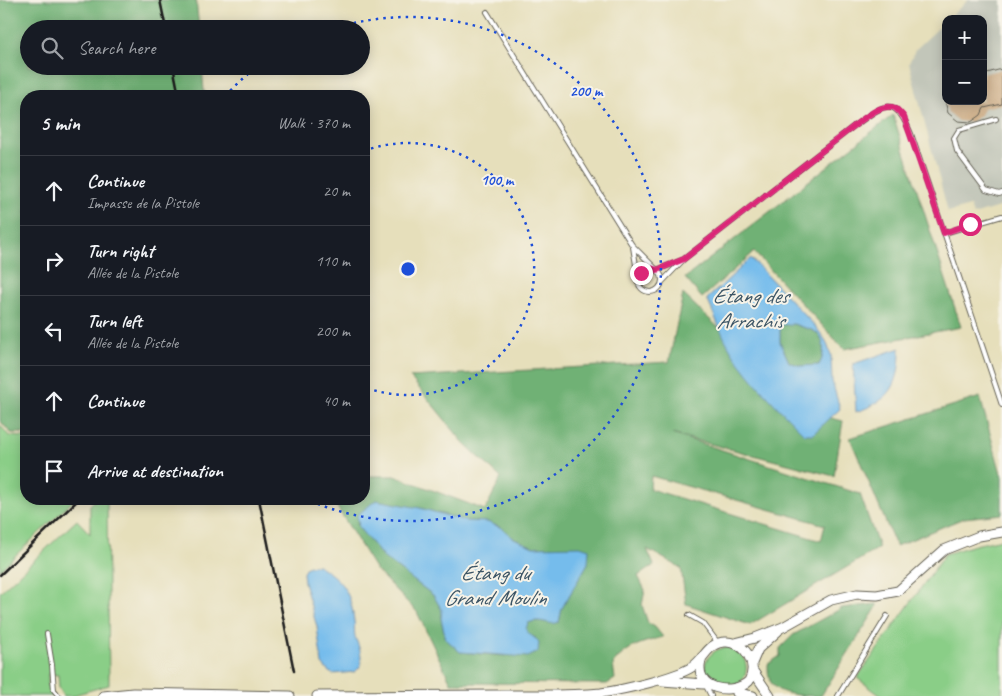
<!DOCTYPE html>
<meta charset="utf-8">
<style>
:root{--surface:#171b24;--page:#20242c;--text:#f1f3f6;--muted:#9ea1a6;--line:#363941}
body{margin:0;font-family:Caveat,sans-serif;background:var(--page);color:var(--text)}
.controls{position:absolute;right:15px;top:15px;display:grid;overflow:hidden;border-radius:10px;box-shadow:0 2px 12px #0003}
.controls button{width:45px;height:45px;display:grid;place-items:center;padding:0;border:0;border-bottom:1px solid var(--line);background:var(--surface);color:var(--text);font:25px sans-serif}
.stop{position:absolute;width:15px;height:15px;margin:-11px;border:4px solid #db2777;border-radius:50%;background:#fff}
.stop.end{background:#db2777;border-color:#fff;box-shadow:0 1px 5px #0008}
.list{margin:0;padding:0;list-style:none}
h2{display:flex;justify-content:space-between;align-items:center;height:65px;margin:0;padding:0 20px;font-size:21px}
h2 small{font-size:16px;font-weight:400;color:var(--muted)}
.list li{display:grid;grid-template-columns:32px 1fr auto;gap:15px;align-items:center;box-sizing:border-box;height:70px;padding:0 20px;border-top:1px solid var(--line)}
.list b{display:block;font-size:19px;white-space:nowrap}
.list p{margin:0;font-size:16px;white-space:nowrap;color:var(--muted)}
.list em{font-size:16px;font-style:normal;color:var(--muted)}
.icon{flex:none;width:28px;height:28px;fill:none;stroke:currentColor;stroke-width:2;stroke-linecap:round;stroke-linejoin:round}
.map{position:relative;flex:none;width:1002px;height:696px;overflow:hidden}
.search{position:absolute;background:var(--surface);box-shadow:0 2px 12px #0003;left:20px;top:20px;width:350px;height:55px;display:flex;align-items:center;gap:12px;box-sizing:border-box;padding:0 18px;border-radius:28px;color:var(--muted);font-size:19px}
.panel{position:absolute;background:var(--surface);box-shadow:0 2px 12px #0003;left:20px;top:90px;width:350px;height:415px;border-radius:20px}
.map>svg:first-child{display:block}
.industrial{fill:#c2c6b9}
.green{fill:#8ace87;stroke:#537552}
.forest{fill:#6fb174;stroke:#466648;fill-rule:evenodd}
.water{fill:#74bcec;stroke:#486c84;fill-rule:evenodd}
.building{fill:#c7a378}
.lines{fill:none;stroke-linecap:round;stroke-linejoin:round}
.service-casing{stroke:#636054;stroke-width:6}
.tertiary-casing{stroke:#636054;stroke-width:11}
.service{stroke:#fff;stroke-width:4}
.tertiary{stroke:#fff;stroke-width:9}
.rail{stroke:#1c1c1c;stroke-width:2.5}
.route{stroke:#db2777;stroke-width:6}
.ring{fill:none;stroke:#1d4ed8;stroke-width:2.5;stroke-dasharray:2.5 5}
.labels{text-anchor:middle;dominant-baseline:central;stroke-width:4;stroke-linejoin:round;paint-order:stroke}
.water-label{font-size:22px;font-style:italic;fill:#3b5465;stroke:#f7f3e8}
.centre{fill:#1d4ed8;stroke:#f7f3e8;stroke-width:2.5}
.ring-label{font-size:15px;text-anchor:middle;font-weight:bold;fill:#1d4ed8;stroke:#f7f3e8;stroke-width:4;stroke-linejoin:round;paint-order:stroke}
</style>
<div class="map">
<svg width="1002" height="696" viewBox="0 0 1002 696">
<rect width="100%" height="100%" fill="#f7f3e8"/>
<filter id="ink" filterUnits="userSpaceOnUse"><feTurbulence type="fractalNoise" baseFrequency=".02" numOctaves="2"/><feDisplacementMap in="SourceGraphic" scale="10" xChannelSelector="R" yChannelSelector="G"/><feConvolveMatrix kernelMatrix="1 2 1 2 8 2 1 2 1" color-interpolation-filters="sRGB"/></filter>
<filter id="wash" filterUnits="userSpaceOnUse"><feTurbulence type="fractalNoise" baseFrequency=".0096" numOctaves="4" result="noise"/><feDisplacementMap in="SourceGraphic" scale="20" xChannelSelector="R" yChannelSelector="G"/><feGaussianBlur stdDeviation="1.12" result="paint"/><feColorMatrix in="noise" values="0 0 0 0 0 0 0 0 0 0 0 0 0 0 0 0 0 1.4 0 .05"/><feComposite in="paint" operator="in"/></filter>
<g filter="url(#wash)">
<rect width="100%" height="100%" fill="#e6dfbb"/>
<path class="industrial" d="M 968,0 L 1002,0 L 1002,206 L 973,215 L 970,206 L 948,212 L 909,63 L 915,50 L 946,21 L 946,101 L 983,101 L 983,19 L 948,19 Z"/>
<path class="green" d="M 0,425 L 9,436 L 26,437 L 26,499 L 75,499 L 0,570 Z
M 96,499 L 107,499 L 109,685 L 77,694 L 75,696 L 64,696 L 59,688 L 58,675 L 48,674 L 48,686 L 54,696 L 0,696 L 0,592 L 77,520 L 90,534 L 90,505 Z
M 1002,539 L 1002,696 L 881,696 L 857,678 L 945,554 L 975,545 Z
M 728,647 C 746,652 752,669 740,684 L 715,686 C 712,683 708,679 707,676 C 699,661 714,648 728,647 Z"/>
<path class="forest" d="M 0,0 L 196,0 L 199,29 L 29,29 L 29,66 L 202,66 L 204,91 L 208,96 L 26,96 L 26,433 L 11,433 L 0,421 Z
M 893,115 L 961,327 L 844,349 L 754,252 L 702,298 L 685,278 Z
M 683,294 L 807,412 L 843,421 L 834,476 L 672,434 L 860,494 L 879,548 L 750,625 L 686,604 L 681,568 L 647,549 L 654,565 L 638,576 L 645,590 L 642,605 L 648,623 L 655,627 L 663,637 C 642,643 627,646 613,664 L 615,679 L 607,684 L 451,683 L 417,612 L 376,570 L 332,499 L 364,499 L 364,476 L 395,476 L 485,510 L 501,478 L 463,442 L 410,377 L 669,362 ZM 651,476 L 825,525 L 821,541 L 650,489 ZM 420,508 L 466,521 L 487,522 L 502,528 L 512,537 L 533,547 L 562,547 L 588,563 L 562,608 L 559,622 C 546,625 542,618 528,623 L 525,629 L 528,635 L 536,638 L 505,656 L 460,652 L 446,639 L 441,619 L 442,610 L 433,595 L 384,558 L 359,528 L 357,522 Z
M 794,324 C 800,327 808,328 814,331 C 826,338 825,355 819,365 L 801,366 L 789,362 L 780,342 L 780,325 Z
M 980,397 L 1002,477 L 1002,514 L 964,518 L 896,546 L 850,438 Z
M 877,604 L 877,607 L 821,696 C 806,696 780,696 772,684 C 768,678 768,671 768,664 L 780,656 L 780,648 L 793,635 L 842,608 Z"/>
<path class="water" d="M 751,258 L 816,327 L 826,341 L 831,355 L 832,381 L 840,409 L 813,434 L 804,434 C 778,408 752,382 732,352 C 722,336 715,316 707,299 ZM 794,324 C 800,327 808,328 814,331 C 826,338 825,355 819,365 L 801,366 L 789,362 L 780,342 L 780,325 Z
M 900,348 C 900,384 892,400 856,412 L 853,364 Z
M 376,500 L 420,508 L 466,521 L 487,522 L 502,528 L 512,537 L 533,547 L 580,546 L 589,549 L 588,563 L 562,608 L 559,622 C 548,627 543,617 528,623 L 526,629 C 529,636 534,636 539,642 L 538,652 L 528,657 L 460,652 L 446,639 L 441,619 L 442,610 L 433,595 L 384,558 L 359,528 L 357,515 Z
M 318,565 C 342,580 351,592 354,621 C 355,626 354,632 355,637 C 359,647 363,656 360,667 L 355,672 L 333,674 L 329,672 L 322,664 L 317,627 L 304,582 L 303,573 L 305,568 L 310,566 Z"/>
<g id="blocks">
<path class="building" d="M 1002,69 L 1002,104 L 984,108 L 981,115 L 971,122 L 958,121 L 948,113 L 945,101 L 983,101 L 983,74 Z"/>
</g>
</g>
<g filter="url(#ink)">
<use href="#blocks" fill-opacity="0" stroke="#636054" stroke-width="1"/>
<g class="lines">
<g class="service-casing">
<path id="service" d="M 487,12 L 632,245 L 657,270 L 682,260
M 996,119 L 959,130 L 954,138 L 957,151 L 986,190 L 999,194 L 1002,193
M 944,233 L 1002,216
M 633,247 L 638,277
M638 280a12 12 0 1 1 24 0a12 12 0 1 1-24 0Z
M 662,282 L 684,259 L 854,126 C 884,105 894,93 911,134 L 1002,405
M 689,615 L 703,623 L 718,643
M 47,634 L 52,665 L 54,690 L 59,696
M 707,688 L 711,696
M 838,696 L 887,616"/>
</g>
<g class="tertiary-casing">
<path id="tertiary" d="M 735,643 L 755,638 L 783,627 L 831,600 L 857,594 L 877,595 L 898,591 L 944,550 L 979,536 L 1002,532
M 752,663 L 758,649 L 778,631
M 753,671 L 770,696
M 662,681 L 704,684
M 737,693 L 753,696
M 103,696 L 133,693 L 290,696
M 317,696 C 380,696 443,695 506,695 C 537,695 570,696 601,693 C 622,690 675,678 692,667 C 705,659 708,641 727,642 C 746,643 758,664 749,681 C 734,696 690,691 702,657"/>
</g>
<use href="#service" class="service"/>
<use href="#tertiary" class="tertiary"/>
<path class="rail" d="M 160,0 L 166,29
M 173,66 L 179,96
M 259,499 L 294,671
M 0,575 L 79,499"/>
</g>
</g>
<g class="lines" filter="url(#ink)">
<path class="route" d="M 641,273 L 650,268 L 657,270 L 684,259 L 854,126 C 864,119 881,102 895,108 C 898,110 901,114 904,117 L 944,233 L 970,224"/>
</g>
<g class="ring">
<path d="M364 151A126 126 0 1 1 364 387"/>
<path d="M225 96A252 252 0 0 1 258 66M332 29A252 252 0 1 1 306 499"/>
</g>
<g class="labels">
<g class="water-label">
<text x="750" y="296">Étang des<tspan x="750" dy="25">Arrachis</tspan></text>
<text x="495" y="573">Étang du<tspan x="495" dy="25">Grand Moulin</tspan></text>
</g>
</g>
<circle cx="408" cy="269" r="8" class="centre"/>
<g class="ring-label">
<text x="586" y="96">200 m</text>
<text x="497" y="185">100 m</text>
</g>
</svg>
<div class="controls">
<button>+</button>
<button>−</button>
</div>
<div class="stop" style="left:970px;top:224px"></div>
<div class="stop end" style="left:641px;top:273px"></div>
<div class="search"><svg class="icon" aria-label="search" viewBox="0 0 24 24"><circle cx="10" cy="10" r="6"/><path d="M15 15l6 6"/></svg>Search here</div>
<section class="panel">
<h2>5 min<small>Walk · 370 m</small></h2>
<ul class="list">
<li><svg class="icon" aria-label="ahead" viewBox="0 0 24 24"><path d="M12 20V5M6 11l6-6 6 6"/></svg><div><b>Continue</b><p>Impasse de la Pistole</p></div><em>20 m</em></li>
<li><svg class="icon" aria-label="right" viewBox="0 0 24 24"><path d="M7 20v-9h11M14 6l5 5-5 5"/></svg><div><b>Turn right</b><p>Allée de la Pistole</p></div><em>110 m</em></li>
<li><svg class="icon" aria-label="left" viewBox="0 0 24 24"><path d="M17 20v-9H6M10 6l-5 5 5 5"/></svg><div><b>Turn left</b><p>Allée de la Pistole</p></div><em>200 m</em></li>
<li><svg class="icon" aria-label="ahead" viewBox="0 0 24 24"><path d="M12 20V5M6 11l6-6 6 6"/></svg><div><b>Continue</b></div><em>40 m</em></li>
<li><svg class="icon" aria-label="arrive" viewBox="0 0 24 24"><path d="M6 21V4h12l-3 4 3 4H6"/></svg><div><b>Arrive at destination</b></div></li>
</ul>
</section>
</div>
